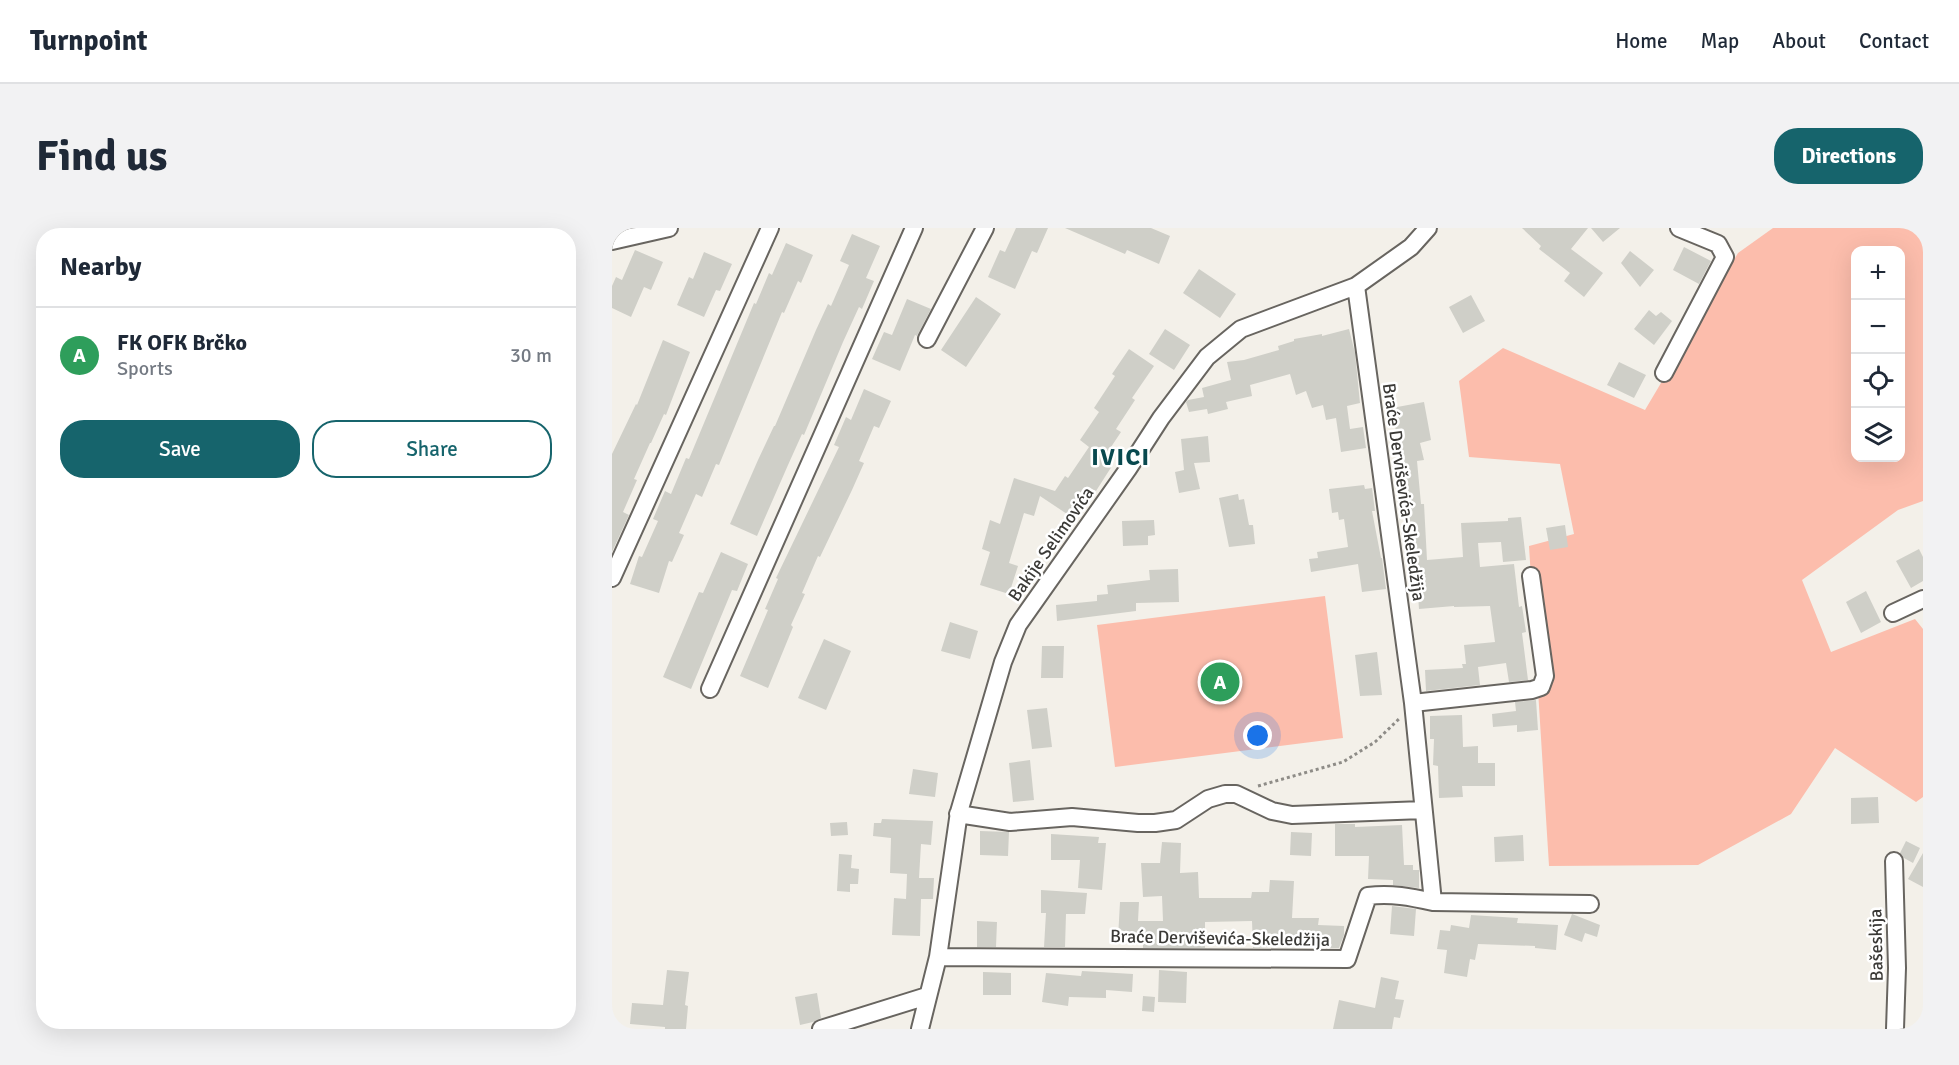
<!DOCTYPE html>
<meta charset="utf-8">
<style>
:root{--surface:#fff;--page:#f2f2f3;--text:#1f2937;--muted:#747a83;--line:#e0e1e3;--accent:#16646c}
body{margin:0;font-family:Signika,sans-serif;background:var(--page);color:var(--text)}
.controls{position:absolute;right:18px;top:18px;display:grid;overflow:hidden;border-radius:12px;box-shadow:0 6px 24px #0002}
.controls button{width:54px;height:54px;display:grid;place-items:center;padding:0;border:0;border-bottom:2px solid var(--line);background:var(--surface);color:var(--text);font:30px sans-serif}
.you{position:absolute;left:646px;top:508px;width:21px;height:21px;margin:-15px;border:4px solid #fff;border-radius:50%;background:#1a73e8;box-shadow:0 0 0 9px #1a73e833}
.badge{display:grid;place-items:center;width:39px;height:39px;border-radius:50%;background:var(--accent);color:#fff;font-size:20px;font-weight:700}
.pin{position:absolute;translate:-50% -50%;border:3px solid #fff;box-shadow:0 2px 6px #0006}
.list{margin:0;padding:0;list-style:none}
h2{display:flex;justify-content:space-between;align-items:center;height:78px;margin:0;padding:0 24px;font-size:26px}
h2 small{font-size:20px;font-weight:400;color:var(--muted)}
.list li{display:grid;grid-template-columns:39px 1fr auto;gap:18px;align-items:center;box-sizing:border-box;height:96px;padding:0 24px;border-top:2px solid var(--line)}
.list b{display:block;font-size:22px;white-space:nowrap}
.list p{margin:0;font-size:20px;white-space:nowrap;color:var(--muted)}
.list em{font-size:20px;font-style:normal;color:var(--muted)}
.actions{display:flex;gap:12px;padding:18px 24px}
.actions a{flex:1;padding:14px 0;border:2px solid var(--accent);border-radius:24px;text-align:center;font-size:21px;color:var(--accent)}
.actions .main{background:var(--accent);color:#fff}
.icon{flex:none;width:33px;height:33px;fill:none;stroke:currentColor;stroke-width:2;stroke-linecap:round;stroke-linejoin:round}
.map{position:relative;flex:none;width:1311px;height:801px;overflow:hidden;border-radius:24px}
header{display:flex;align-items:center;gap:36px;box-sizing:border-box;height:84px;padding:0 30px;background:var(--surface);border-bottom:2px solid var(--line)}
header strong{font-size:28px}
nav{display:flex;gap:33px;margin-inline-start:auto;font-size:21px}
.intro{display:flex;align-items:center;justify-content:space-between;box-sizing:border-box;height:144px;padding:0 36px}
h1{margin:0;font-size:42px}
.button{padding:15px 27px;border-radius:24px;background:var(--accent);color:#fff;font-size:21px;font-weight:700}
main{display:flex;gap:36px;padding:0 36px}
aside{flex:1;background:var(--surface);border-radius:24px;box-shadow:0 6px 24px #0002}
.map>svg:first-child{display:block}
.green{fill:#fcbdac;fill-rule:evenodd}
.building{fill:#cfcfc8}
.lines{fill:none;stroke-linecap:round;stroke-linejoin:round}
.minor-casing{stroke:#686560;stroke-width:20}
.path{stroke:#8e8c87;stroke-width:3;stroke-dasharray:3 3;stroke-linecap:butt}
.minor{stroke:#fff;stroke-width:16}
.labels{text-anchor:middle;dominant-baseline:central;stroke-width:5;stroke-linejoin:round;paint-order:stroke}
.street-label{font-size:18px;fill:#3b3a37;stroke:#fff}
.district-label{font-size:24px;font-weight:bold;letter-spacing:1.5px;fill:#09494f;stroke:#fff}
</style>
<header>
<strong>Turnpoint</strong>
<nav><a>Home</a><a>Map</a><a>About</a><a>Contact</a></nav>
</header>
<div class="intro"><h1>Find us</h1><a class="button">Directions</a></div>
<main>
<aside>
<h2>Nearby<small></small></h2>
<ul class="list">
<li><span class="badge" style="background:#2e9e5b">A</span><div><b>FK OFK Brčko</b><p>Sports</p></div><em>30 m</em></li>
</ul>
<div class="actions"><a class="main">Save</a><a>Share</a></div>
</aside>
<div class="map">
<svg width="1311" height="801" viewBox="0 0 1311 801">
<rect width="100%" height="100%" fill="#f3f0e9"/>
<path class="green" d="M 1161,0 L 1311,0 L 1311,273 L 1286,282 L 1190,352 L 1219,424 L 1303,391 L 1311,401 L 1311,569 L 1304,574 L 1223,520 L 1179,586 L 1086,637 L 937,638 L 917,318 L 962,306 L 948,236 L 857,229 L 847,153 L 891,120 L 1033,182 L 1126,25 ZM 1244,22 L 1288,22 L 1288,230 L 1244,230 Z
M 713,368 L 731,510 L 503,539 L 485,397 Z"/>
<path class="building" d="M 404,0 L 436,0 L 425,25 L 420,23 L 403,61 L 376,49 L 388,22 L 393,24 Z
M 453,0 L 539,0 L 558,8 L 547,36 L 515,22 L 513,26 Z
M 910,0 L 976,0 L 959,21 L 991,45 L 972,69 L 952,53 L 958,45 L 927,21 L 929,18 Z
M 979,0 L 1008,0 L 991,14 Z
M 240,6 L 268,18 L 254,50 L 262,53 L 250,81 L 247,79 L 231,114 L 192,207 L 190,206 L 176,237 L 145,308 L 118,296 L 146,232 L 162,198 L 163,198 L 204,102 L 216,76 L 219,78 L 237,37 L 228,33 Z
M 174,15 L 201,27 L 189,55 L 186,53 L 172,85 L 170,84 L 107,237 L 104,236 L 90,269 L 84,266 L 67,305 L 72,307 L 60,334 L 57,333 L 47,365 L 18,356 L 27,328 L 30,329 L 46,293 L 41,291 L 53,263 L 59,266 L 74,230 L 77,231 L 142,75 L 144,76 L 157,45 L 160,47 Z
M 1072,19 L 1099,33 L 1087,56 L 1061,42 Z
M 23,22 L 51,34 L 39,62 L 32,59 L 19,89 L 0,80 L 0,58 L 4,49 L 10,52 Z
M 1018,23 L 1042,42 L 1028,59 L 1009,35 Z
M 92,24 L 120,36 L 108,63 L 104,62 L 92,89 L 65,77 L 77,49 L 81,51 Z
M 587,41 L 624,66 L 608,90 L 571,65 Z
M 859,67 L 873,93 L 851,105 L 837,79 Z
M 364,69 L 389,86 L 354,139 L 329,122 Z
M 295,71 L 319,81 L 305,108 L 303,107 L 288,143 L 260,131 L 272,104 L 280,107 Z
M 1037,82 L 1044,88 L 1049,84 L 1060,93 L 1042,117 L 1022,101 Z
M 553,101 L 578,117 L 562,142 L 537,126 Z
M 737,101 L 743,125 L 748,175 L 735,178 L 738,201 L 751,199 L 754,220 L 729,224 L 724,190 L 714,192 L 711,177 L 700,180 L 694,163 L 684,167 L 678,146 L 638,157 L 640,168 L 614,174 L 616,181 L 596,186 L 595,181 L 577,184 L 574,174 L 576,172 L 592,169 L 590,160 L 619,152 L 615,134 L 632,132 L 667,122 L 666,118 L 682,113 L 682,111 L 710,106 L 710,108 Z
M 51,112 L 78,124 L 54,187 L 52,186 L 39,215 L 38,215 L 22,251 L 25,252 L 11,284 L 17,287 L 0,324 L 0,226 L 24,176 L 25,177 Z
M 517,121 L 542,138 L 520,170 L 523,172 L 504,201 L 509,204 L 491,231 L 500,238 L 484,263 L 480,261 L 461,290 L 428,268 L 422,288 L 412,285 L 397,335 L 406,338 L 397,366 L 368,357 L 378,324 L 370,321 L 378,292 L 388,296 L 402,250 L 443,263 L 453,248 L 456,250 L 477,219 L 468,212 L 487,184 L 482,180 L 503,148 L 500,146 Z
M 1007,134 L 1034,147 L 1022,170 L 995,157 Z
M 252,161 L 279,173 L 267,200 L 262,198 L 247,233 L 252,235 L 240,262 L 208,329 L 206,328 L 190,365 L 193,366 L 179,397 L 181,399 L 156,460 L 128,448 L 156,382 L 153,381 L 166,351 L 164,350 L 227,219 L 222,217 L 234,189 L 239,192 Z
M 812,174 L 819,212 L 808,215 L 812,232 L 805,233 L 809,276 L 812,276 L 815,332 L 851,329 L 849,295 L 896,293 L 896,290 L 909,289 L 914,332 L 891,334 L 889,314 L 866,315 L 868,339 L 902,336 L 907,379 L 910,378 L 914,404 L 910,405 L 916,452 L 897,454 L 894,435 L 866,439 L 868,457 L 814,463 L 813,442 L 851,440 L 850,436 L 854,436 L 852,417 L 883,414 L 878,378 L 842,379 L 842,378 L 807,381 L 805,353 L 799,354 L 786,240 L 790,240 L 780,180 Z
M 596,208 L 598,234 L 582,235 L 588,261 L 567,265 L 563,244 L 572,242 L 569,211 Z
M 752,257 L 753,261 L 760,260 L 763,283 L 760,283 L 769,330 L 770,330 L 774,361 L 750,364 L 746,336 L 699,344 L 697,331 L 706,330 L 705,324 L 736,319 L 732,291 L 727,292 L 726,284 L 720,285 L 717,261 Z
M 626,266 L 627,272 L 632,271 L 637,297 L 641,297 L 643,316 L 617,319 L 607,270 Z
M 542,292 L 543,307 L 536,308 L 536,317 L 511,318 L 510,293 Z
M 953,297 L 956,319 L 938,322 L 934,300 Z
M 1307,321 L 1311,329 L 1311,353 L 1299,360 L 1284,333 Z
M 109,324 L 136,336 L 125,363 L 120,362 L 79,461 L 51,449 L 87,364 L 91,365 Z
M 566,341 L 567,374 L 524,375 L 524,383 L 445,393 L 444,377 L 485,373 L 485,367 L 496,366 L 495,357 L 538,352 L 537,342 Z
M 1254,363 L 1269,394 L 1249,405 L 1234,374 Z
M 338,394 L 366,403 L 358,431 L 329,423 Z
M 212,411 L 239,423 L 214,482 L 186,470 Z
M 430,418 L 452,418 L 451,450 L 429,450 Z
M 765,424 L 770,467 L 748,468 L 743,427 Z
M 924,472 L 926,502 L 905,504 L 905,497 L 881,499 L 880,486 L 904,483 L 903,474 Z
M 435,480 L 440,519 L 420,521 L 415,482 Z
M 850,487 L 851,519 L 866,518 L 866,535 L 883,535 L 883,558 L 850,558 L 851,569 L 827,570 L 826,538 L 821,537 L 822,511 L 818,511 L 818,488 Z
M 418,532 L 422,572 L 401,574 L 397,535 Z
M 301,541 L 326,545 L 323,569 L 297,566 Z
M 1266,569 L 1267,595 L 1239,596 L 1239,570 Z
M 270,591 L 321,593 L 319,617 L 309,616 L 307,650 L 322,650 L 321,671 L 309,671 L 308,708 L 280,707 L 282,670 L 294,671 L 295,646 L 278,645 L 279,610 L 261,608 L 262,595 L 269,595 Z
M 235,594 L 236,607 L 219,608 L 218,595 Z
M 723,596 L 743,596 L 743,599 L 790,597 L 792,637 L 801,637 L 801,642 L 807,642 L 807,660 L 781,657 L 781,652 L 756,651 L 757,628 L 723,628 Z
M 368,603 L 397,604 L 396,628 L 368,627 Z
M 679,604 L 700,605 L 699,628 L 678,627 Z
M 439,606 L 487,609 L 486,615 L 494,615 L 490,662 L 466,660 L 468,632 L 439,632 Z
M 911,607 L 912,633 L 883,634 L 882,609 Z
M 1294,613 L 1308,620 L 1301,635 L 1292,630 L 1288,625 Z
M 550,614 L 569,615 L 568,645 L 586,644 L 587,670 L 639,670 L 640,664 L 657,664 L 658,652 L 682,653 L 680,690 L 707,690 L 706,697 L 732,698 L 732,707 L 727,720 L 714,720 L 714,718 L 659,716 L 659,719 L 641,720 L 640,693 L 593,694 L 593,720 L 531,720 L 531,711 L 506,710 L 508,674 L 527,674 L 526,693 L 551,693 L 550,668 L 531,669 L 529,635 L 548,635 Z
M 1311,625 L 1311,659 L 1296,651 Z
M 227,626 L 240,627 L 239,640 L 247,641 L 246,656 L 238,656 L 238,664 L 225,663 Z
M 429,662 L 475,665 L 473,686 L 454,686 L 453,719 L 432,719 L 434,685 L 429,685 Z
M 780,678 L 804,681 L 802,708 L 778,706 Z
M 960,686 L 988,697 L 985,709 L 973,705 L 970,714 L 952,707 Z
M 859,687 L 906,690 L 905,695 L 946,697 L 944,722 L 923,720 L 923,718 L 866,716 L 863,732 L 858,731 L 855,749 L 832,745 L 835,722 L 825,721 L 828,702 L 838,703 L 839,697 L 857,700 Z
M 365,693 L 385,694 L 384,719 L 365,719 Z
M 55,742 L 77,744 L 73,777 L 76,778 L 74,801 L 53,801 L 53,799 L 18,796 L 20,775 L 51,777 Z
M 547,742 L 575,744 L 574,775 L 546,774 Z
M 470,743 L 521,746 L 520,764 L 494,762 L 494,770 L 457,769 L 456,778 L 430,774 L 434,745 L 469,748 Z
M 371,744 L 399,745 L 399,767 L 371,767 Z
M 769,749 L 787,753 L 783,771 L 792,772 L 788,790 L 782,789 L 780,801 L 721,801 L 727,772 L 763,780 Z
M 205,765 L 209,790 L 201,794 L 188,797 L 183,769 Z
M 531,768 L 543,769 L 542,784 L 530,783 Z"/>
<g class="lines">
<g class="minor-casing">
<path id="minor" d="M 0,13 L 57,0
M 315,111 L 373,0
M 1052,145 L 1113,29 L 1106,16 L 1067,0
M 0,350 L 158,0
M 1281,385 L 1311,371
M 98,461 L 302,0
M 801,475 L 920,462 L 929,459 L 933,448 L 919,348
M 346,586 L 398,594 L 460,589 L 526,595 L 543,595 L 564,592 L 596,571 L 613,566 L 624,566 L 660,583 L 680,587 L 811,582
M 1282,633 L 1285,740 L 1283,801
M 821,674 L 978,676
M 326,729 L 735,731 L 756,668 C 779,665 799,669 821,674 L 801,475 L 744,58
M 209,801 L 315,768
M 308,801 L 326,729 L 347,584 L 391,434 L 406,397 L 516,241 L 549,190 L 595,129 L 629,101 L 744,58 L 799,19 L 816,0"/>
</g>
<path class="path" d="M 646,558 L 731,534 L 763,514 L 788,490"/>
<use href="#minor" class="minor"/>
</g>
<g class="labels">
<g class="street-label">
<text transform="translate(792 264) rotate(82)">Braće Derviševića-Skeledžija</text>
<text transform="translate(439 316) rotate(-55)">Bakije Selimovića</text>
<text transform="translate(608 710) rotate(1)">Braće Derviševića-Skeledžija</text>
<text transform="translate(1264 717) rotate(-91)">Bašeskija</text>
</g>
<g class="district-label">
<text x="509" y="229">IVICI</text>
</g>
</g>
</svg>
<div class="controls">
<button>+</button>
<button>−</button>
<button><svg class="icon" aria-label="locate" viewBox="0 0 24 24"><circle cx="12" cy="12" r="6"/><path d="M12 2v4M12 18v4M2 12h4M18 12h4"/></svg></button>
<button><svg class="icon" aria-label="layers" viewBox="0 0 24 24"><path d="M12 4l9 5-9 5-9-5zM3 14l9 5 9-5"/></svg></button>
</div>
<div class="you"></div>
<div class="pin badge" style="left:608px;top:454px;background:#2e9e5b">A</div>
</div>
</main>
